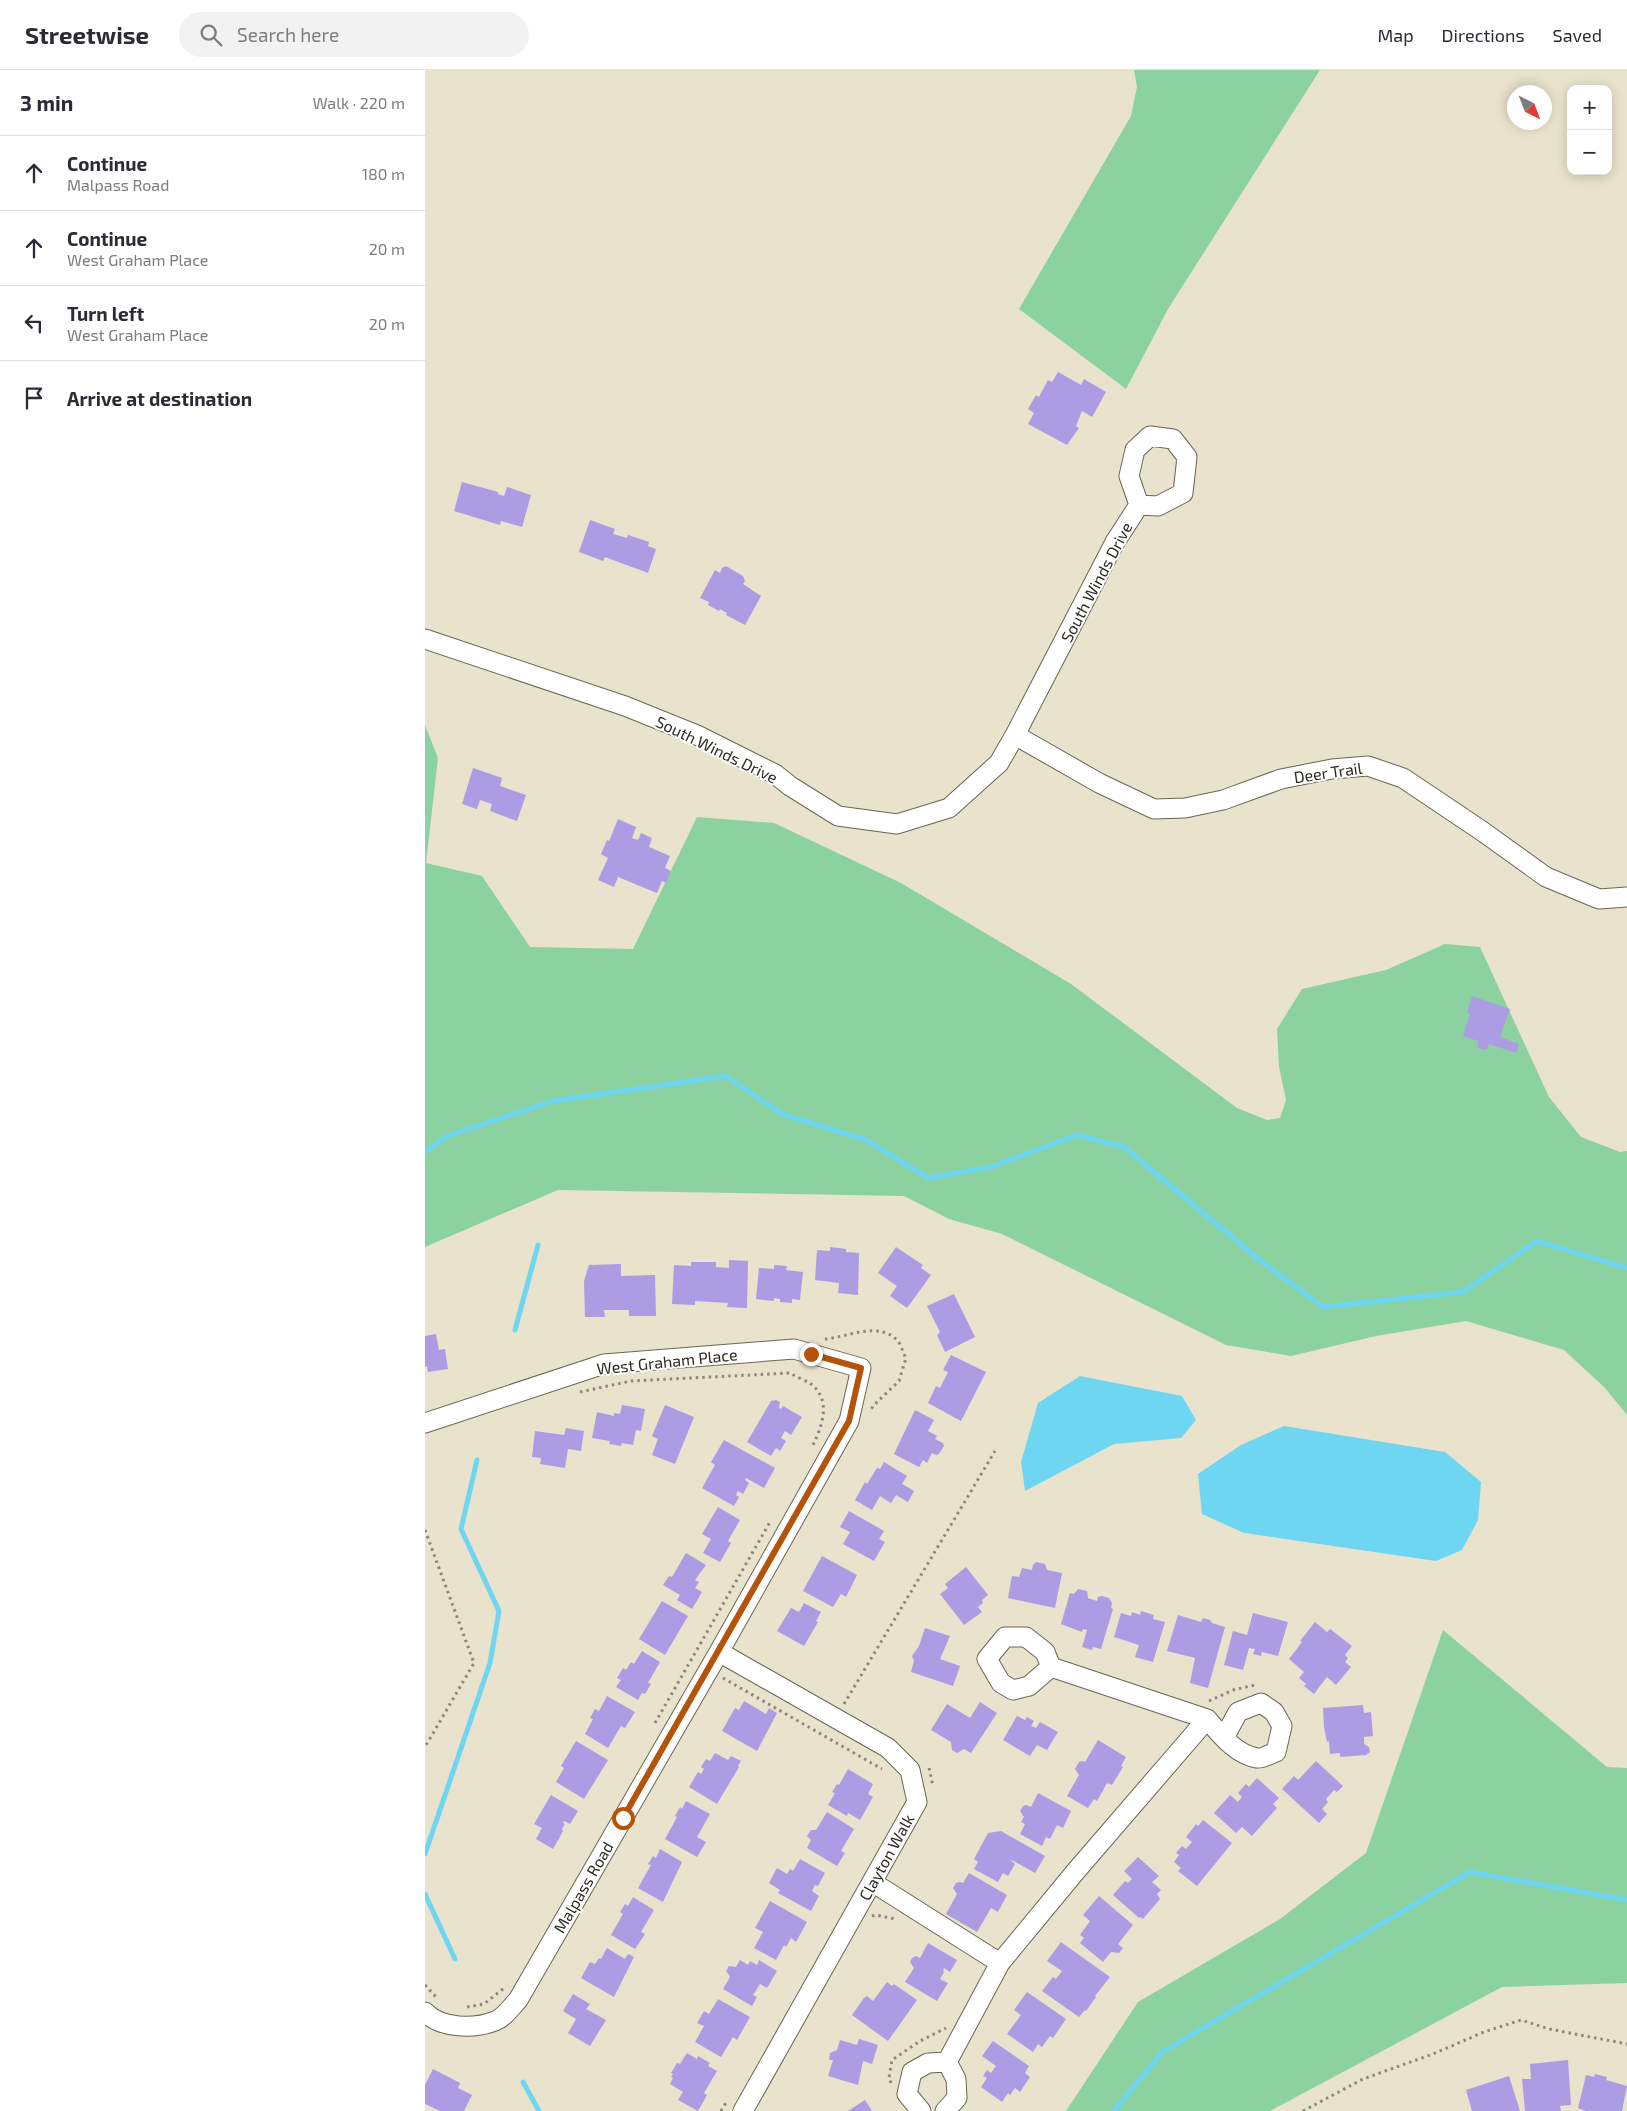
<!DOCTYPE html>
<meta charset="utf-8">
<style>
:root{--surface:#fff;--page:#f2f2f3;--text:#2b2b33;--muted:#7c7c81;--line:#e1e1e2}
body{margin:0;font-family:"Exo 2",sans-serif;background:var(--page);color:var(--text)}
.controls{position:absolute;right:15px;top:15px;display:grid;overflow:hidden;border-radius:10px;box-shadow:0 2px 12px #0003}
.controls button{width:45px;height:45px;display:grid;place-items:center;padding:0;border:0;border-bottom:1px solid var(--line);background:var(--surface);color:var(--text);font:25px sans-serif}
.compass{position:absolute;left:1082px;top:15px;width:45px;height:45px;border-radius:50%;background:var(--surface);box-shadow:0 2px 12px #0003;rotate:138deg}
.stop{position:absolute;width:15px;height:15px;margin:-11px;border:4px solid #b45309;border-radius:50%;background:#fff}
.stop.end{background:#b45309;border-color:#fff;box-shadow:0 1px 5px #0008}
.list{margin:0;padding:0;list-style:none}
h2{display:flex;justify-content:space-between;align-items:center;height:65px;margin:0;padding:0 20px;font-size:21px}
h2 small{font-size:16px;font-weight:400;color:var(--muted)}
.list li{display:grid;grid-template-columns:32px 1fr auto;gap:15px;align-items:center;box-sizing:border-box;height:75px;padding:0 20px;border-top:1px solid var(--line)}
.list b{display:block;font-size:19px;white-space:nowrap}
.list p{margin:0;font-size:16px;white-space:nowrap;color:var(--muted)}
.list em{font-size:16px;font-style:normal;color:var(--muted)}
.icon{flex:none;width:28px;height:28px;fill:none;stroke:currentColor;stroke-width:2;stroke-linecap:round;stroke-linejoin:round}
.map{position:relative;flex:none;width:1202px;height:2041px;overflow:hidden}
header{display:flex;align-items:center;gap:30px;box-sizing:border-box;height:70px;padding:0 25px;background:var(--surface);border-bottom:1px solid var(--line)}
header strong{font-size:24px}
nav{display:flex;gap:28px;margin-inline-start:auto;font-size:18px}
.search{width:350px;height:45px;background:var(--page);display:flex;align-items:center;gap:12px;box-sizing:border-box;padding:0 18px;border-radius:28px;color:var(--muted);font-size:19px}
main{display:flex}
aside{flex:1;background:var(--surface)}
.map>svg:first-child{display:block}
.green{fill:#8cd2a0}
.water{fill:#6ed6f1}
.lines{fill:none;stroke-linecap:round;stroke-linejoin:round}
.stream{stroke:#6ed6f1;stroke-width:5}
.building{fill:#ac9ce4}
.minor-casing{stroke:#6b6552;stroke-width:21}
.path{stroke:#8c8778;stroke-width:3;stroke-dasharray:2.5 4;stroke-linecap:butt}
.minor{stroke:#fff;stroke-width:19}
.route{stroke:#b45309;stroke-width:6}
.labels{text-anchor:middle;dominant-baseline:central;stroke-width:4;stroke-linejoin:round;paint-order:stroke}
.street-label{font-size:16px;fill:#2d2a22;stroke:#fff}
</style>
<header>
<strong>Streetwise</strong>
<div class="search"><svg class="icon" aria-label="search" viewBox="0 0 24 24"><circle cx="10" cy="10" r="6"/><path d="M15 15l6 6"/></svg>Search here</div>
<nav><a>Map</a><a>Directions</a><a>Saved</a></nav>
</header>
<main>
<aside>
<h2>3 min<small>Walk · 220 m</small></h2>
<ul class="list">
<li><svg class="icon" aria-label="ahead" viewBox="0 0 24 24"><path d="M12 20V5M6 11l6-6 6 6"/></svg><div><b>Continue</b><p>Malpass Road</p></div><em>180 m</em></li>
<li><svg class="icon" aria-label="ahead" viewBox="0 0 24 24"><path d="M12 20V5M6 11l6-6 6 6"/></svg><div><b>Continue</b><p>West Graham Place</p></div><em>20 m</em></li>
<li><svg class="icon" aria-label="left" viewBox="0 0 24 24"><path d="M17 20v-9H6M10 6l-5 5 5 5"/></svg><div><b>Turn left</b><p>West Graham Place</p></div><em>20 m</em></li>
<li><svg class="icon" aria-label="arrive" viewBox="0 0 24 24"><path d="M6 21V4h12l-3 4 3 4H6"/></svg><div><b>Arrive at destination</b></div></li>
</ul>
</aside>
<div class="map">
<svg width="1202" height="2041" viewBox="0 0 1202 2041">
<rect width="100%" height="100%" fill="#e9e2cc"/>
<path class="green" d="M 709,0 L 895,0 L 743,239 L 701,319 L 594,239 L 706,46 L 712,17 Z
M 0,655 L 13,688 L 1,793 L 57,806 L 105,877 L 208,879 L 272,747 L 349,753 L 476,813 L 646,914 L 812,1038 L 842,1050 L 855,1048 L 861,1030 L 854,997 L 852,959 L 877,919 L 961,900 L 1020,874 L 1055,877 L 1124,1027 L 1156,1067 L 1195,1082 L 1202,1081 L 1202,1345 L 1180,1318 L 1139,1280 L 1041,1251 L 951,1266 L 866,1286 L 801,1275 L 577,1164 L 524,1149 L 479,1126 L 133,1120 L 0,1177 Z
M 1018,1560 L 1182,1697 L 1202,1698 L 1202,1913 L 1077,1917 L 845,2041 L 641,2041 L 713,1932 L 855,1849 L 941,1783 Z"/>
<path class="water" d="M 655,1306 L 757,1326 L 771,1350 L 756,1368 L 689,1374 L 600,1421 L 596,1392 L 613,1333 Z
M 859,1356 L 1020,1382 L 1056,1412 L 1053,1450 L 1037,1480 L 1011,1491 L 819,1463 L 777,1444 L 773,1404 L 816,1375 Z"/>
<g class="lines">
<path class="stream" d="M 0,1082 L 22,1066 L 128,1031 L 301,1006 L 357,1044 L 441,1070 L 503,1108 L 566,1097 L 652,1065 L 699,1077 L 837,1192 L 898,1237 L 1038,1222 L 1112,1171 L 1202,1198
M 90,1260 L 113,1175
M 0,1784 L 65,1593 L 74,1541 L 36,1459 L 52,1390
M 0,1824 L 30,1889
M 98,2012 L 114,2041
M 689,2041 L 737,1982 L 1045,1802 L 1202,1830"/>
</g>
<path class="building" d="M 633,302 L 656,315 L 659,309 L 681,322 L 667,347 L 657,341 L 651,356 L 654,358 L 642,375 L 603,354 L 609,343 L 603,339 L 611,325 L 614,327 L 623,310 L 627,312 Z
M 37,412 L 73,422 L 73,424 L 79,426 L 82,417 L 106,425 L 97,457 L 76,451 L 75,455 L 29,441 Z
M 165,450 L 190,459 L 188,464 L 202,468 L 203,465 L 224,472 L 223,476 L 231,479 L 223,503 L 180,487 L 178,491 L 154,482 Z
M 301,496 L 318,506 L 320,511 L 318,514 L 336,526 L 320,555 L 301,545 L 302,543 L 295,539 L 294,541 L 283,535 L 284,532 L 275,528 L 290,500 L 295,503 L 297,498 Z
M 48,698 L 77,708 L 75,716 L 101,725 L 92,751 L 65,741 L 67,734 L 55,730 L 52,739 L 37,734 Z
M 193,749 L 211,757 L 207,768 L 213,770 L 216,763 L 227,768 L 224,777 L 245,786 L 240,798 L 246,801 L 241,813 L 237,811 L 232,823 L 193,807 L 189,817 L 173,810 L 183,788 L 176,784 L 182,770 L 184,771 Z
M 1047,926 L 1085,939 L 1075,967 L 1094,974 L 1091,983 L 1064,974 L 1063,978 L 1059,980 L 1053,978 L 1053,971 L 1038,966 L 1045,944 L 1042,943 Z
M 405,1177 L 421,1179 L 421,1182 L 434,1183 L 433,1225 L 413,1223 L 414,1213 L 390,1210 L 392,1180 L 405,1181 Z
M 471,1177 L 498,1195 L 496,1198 L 506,1205 L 482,1238 L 465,1226 L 472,1216 L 453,1203 Z
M 304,1190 L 323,1191 L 322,1238 L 302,1237 L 303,1233 L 270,1231 L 270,1235 L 247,1234 L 249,1195 L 266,1196 L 266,1192 L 291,1192 L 291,1197 L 304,1198 Z
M 196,1194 L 196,1206 L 230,1205 L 231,1246 L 204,1246 L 204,1240 L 179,1240 L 180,1247 L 160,1247 L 159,1211 L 164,1195 Z
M 349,1195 L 362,1196 L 361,1200 L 378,1202 L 375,1230 L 367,1229 L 367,1233 L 355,1232 L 355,1229 L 349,1228 L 349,1231 L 331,1229 L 334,1198 L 349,1199 Z
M 529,1224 L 550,1267 L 520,1282 L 512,1265 L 515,1262 L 502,1236 Z
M 11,1264 L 14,1280 L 20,1279 L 23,1299 L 3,1302 L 2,1296 L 0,1297 L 0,1266 Z
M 526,1285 L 561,1302 L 536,1351 L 503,1333 L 511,1316 L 515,1318 L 523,1302 L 518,1300 Z
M 351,1330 L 355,1332 L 354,1338 L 356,1339 L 358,1336 L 377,1347 L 366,1365 L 360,1361 L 356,1368 L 361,1371 L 355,1381 L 351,1378 L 346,1386 L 322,1372 L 346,1331 Z
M 197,1335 L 220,1339 L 216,1361 L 211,1360 L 208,1375 L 197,1373 L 196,1376 L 184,1374 L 185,1371 L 167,1368 L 172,1342 L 189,1346 L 189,1343 L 195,1344 Z
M 240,1335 L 269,1347 L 250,1394 L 227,1385 L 233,1369 L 227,1366 Z
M 490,1340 L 509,1350 L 503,1361 L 512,1366 L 510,1369 L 518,1373 L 519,1376 L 514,1384 L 511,1385 L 507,1383 L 502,1393 L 498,1390 L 494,1397 L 469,1384 Z
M 141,1358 L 159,1361 L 156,1381 L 143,1379 L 140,1398 L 115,1394 L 116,1388 L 107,1387 L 110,1361 L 139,1365 Z
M 299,1370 L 350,1398 L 339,1418 L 321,1408 L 320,1410 L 324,1413 L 318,1424 L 313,1421 L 311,1425 L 314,1427 L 309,1436 L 277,1418 L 290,1395 L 286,1392 Z
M 459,1392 L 482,1406 L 477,1414 L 489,1421 L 483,1432 L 471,1425 L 466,1433 L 455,1426 L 447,1440 L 430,1430 L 440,1412 L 442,1414 L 452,1398 L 455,1399 Z
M 293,1437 L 315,1450 L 303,1471 L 306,1473 L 295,1492 L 278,1483 L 286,1469 L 277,1464 Z
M 424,1441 L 459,1461 L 454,1469 L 460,1472 L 449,1491 L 418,1474 L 425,1462 L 415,1457 Z
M 261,1483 L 281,1495 L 270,1510 L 274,1512 L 270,1518 L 277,1522 L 267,1539 L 252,1530 L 255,1525 L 238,1515 L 244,1506 L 247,1507 Z
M 397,1486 L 432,1505 L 421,1527 L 416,1524 L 408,1537 L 378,1521 Z
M 611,1492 L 620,1494 L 622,1500 L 637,1503 L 630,1538 L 583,1528 L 587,1506 L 594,1507 L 597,1498 L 607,1500 L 608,1495 Z
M 541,1497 L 563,1525 L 557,1530 L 558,1533 L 553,1537 L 557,1542 L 539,1555 L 515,1524 L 523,1518 L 520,1514 Z
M 653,1519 L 662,1521 L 663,1528 L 672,1531 L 673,1527 L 677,1526 L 684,1528 L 687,1533 L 686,1538 L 688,1539 L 676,1579 L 668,1577 L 667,1580 L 657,1577 L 662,1560 L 658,1559 L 657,1562 L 636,1554 L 645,1523 L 649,1524 Z
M 237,1531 L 263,1546 L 240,1585 L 214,1569 Z
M 379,1533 L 396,1542 L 391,1551 L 393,1552 L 379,1576 L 352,1561 L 366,1538 L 374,1542 Z
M 716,1541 L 729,1545 L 728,1549 L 740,1552 L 728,1592 L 710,1587 L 714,1575 L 689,1567 L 696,1543 L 706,1546 L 707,1542 L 715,1545 Z
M 828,1543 L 863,1552 L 853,1586 L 837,1582 L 836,1586 L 828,1584 L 830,1579 L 824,1578 L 818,1600 L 799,1595 L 808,1561 L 822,1565 Z
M 753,1545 L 776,1552 L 778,1548 L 785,1550 L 787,1553 L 800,1557 L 783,1618 L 765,1613 L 770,1588 L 742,1581 Z
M 890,1552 L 902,1562 L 905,1559 L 927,1576 L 920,1585 L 923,1588 L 920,1592 L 926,1597 L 911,1615 L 902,1607 L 889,1624 L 879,1616 L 881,1614 L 874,1608 L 879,1602 L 864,1589 L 877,1572 L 875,1571 Z
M 500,1558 L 525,1566 L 515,1589 L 535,1596 L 528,1616 L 486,1602 L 489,1591 L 487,1586 L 494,1576 Z
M 217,1581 L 235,1592 L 223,1613 L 226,1614 L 220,1624 L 217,1623 L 213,1630 L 191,1617 L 196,1610 L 192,1608 L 198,1598 L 201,1600 L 206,1592 L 209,1594 Z
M 182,1626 L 210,1642 L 200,1658 L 196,1656 L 183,1678 L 160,1664 L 168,1649 L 165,1648 L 170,1639 L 174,1641 Z
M 319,1631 L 341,1644 L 344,1638 L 352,1643 L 332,1681 L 297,1661 L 310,1638 L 314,1640 Z
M 555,1632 L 572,1643 L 546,1683 L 539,1679 L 532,1683 L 527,1680 L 526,1672 L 506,1660 L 522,1634 L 545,1648 Z
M 938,1635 L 939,1643 L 946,1642 L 948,1666 L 939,1667 L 939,1674 L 944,1677 L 945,1682 L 941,1685 L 915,1687 L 915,1683 L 905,1684 L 904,1671 L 902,1672 L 899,1657 L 898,1638 Z
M 592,1646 L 600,1650 L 602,1647 L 609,1651 L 606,1656 L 611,1658 L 615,1652 L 633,1662 L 622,1680 L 612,1675 L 605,1686 L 578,1670 Z
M 673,1670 L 701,1687 L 696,1696 L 698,1697 L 687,1715 L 682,1713 L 672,1731 L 669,1729 L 663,1738 L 642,1726 L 654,1705 L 650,1699 L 654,1692 L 658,1691 L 660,1692 Z
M 151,1671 L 183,1690 L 159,1729 L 131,1712 L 139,1698 L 136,1696 Z
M 290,1683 L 303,1690 L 306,1686 L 316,1691 L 313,1696 L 314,1697 L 292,1734 L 264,1717 L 273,1702 L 276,1704 L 279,1699 L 276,1697 L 281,1689 L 285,1691 Z
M 891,1691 L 918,1716 L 912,1722 L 909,1720 L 901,1729 L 903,1732 L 897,1739 L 902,1744 L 894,1753 L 857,1719 L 869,1706 L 873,1710 Z
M 423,1699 L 448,1714 L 443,1724 L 448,1727 L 435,1750 L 423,1743 L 422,1746 L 403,1735 L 410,1723 L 407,1722 L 412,1714 L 414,1715 Z
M 832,1708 L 854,1728 L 848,1734 L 852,1738 L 827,1766 L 817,1757 L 811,1763 L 789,1743 L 805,1725 L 813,1732 L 817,1727 L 813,1723 L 821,1714 L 824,1717 Z
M 613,1723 L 646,1741 L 638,1758 L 632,1755 L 625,1769 L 621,1767 L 617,1776 L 595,1764 L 600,1754 L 596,1752 L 599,1747 L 595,1741 L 598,1736 L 601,1735 L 606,1737 Z
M 126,1725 L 153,1741 L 145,1754 L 139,1751 L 138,1753 L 140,1754 L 137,1759 L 138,1761 L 128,1779 L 111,1769 L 117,1758 L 109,1754 Z
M 261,1731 L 285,1744 L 272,1767 L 281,1772 L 272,1787 L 240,1769 L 252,1747 L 250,1746 L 255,1737 L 257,1739 Z
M 402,1742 L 429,1759 L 416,1781 L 420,1783 L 412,1796 L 382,1778 L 386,1770 L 382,1766 L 386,1760 L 391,1760 Z
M 778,1750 L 807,1773 L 772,1816 L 753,1801 L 756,1798 L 749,1792 L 754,1785 L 751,1783 L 757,1776 L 761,1779 L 767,1772 L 761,1767 L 771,1754 L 773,1756 Z
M 576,1761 L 620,1786 L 610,1803 L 585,1789 L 590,1794 L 583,1806 L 578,1803 L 573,1812 L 549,1799 L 553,1792 L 549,1789 L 563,1763 Z
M 235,1779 L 257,1792 L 238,1832 L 213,1818 L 226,1795 L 223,1794 L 228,1786 L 231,1788 Z
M 713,1787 L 734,1806 L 727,1812 L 736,1820 L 732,1824 L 735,1829 L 718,1849 L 715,1847 L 714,1848 L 688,1825 L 700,1811 L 703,1813 L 707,1809 L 699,1801 Z
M 375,1789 L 400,1803 L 393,1816 L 390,1815 L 387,1821 L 394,1826 L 386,1841 L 353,1823 L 355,1820 L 344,1813 L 352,1798 L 362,1804 L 365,1799 L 368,1801 Z
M 544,1803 L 582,1825 L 573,1842 L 566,1838 L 552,1862 L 521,1844 L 532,1824 L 528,1818 L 531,1813 L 535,1812 L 538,1813 Z
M 674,1826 L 708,1855 L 693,1874 L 698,1878 L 694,1883 L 686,1882 L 678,1892 L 655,1873 L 659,1868 L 655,1865 L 665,1851 L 658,1845 Z
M 208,1827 L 229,1840 L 216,1862 L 220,1864 L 210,1879 L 186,1865 L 198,1844 L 195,1842 L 200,1834 L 203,1836 Z
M 345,1831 L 382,1852 L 371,1872 L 366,1868 L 361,1877 L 359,1875 L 351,1890 L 329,1878 L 338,1862 L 330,1858 Z
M 636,1872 L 685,1907 L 670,1926 L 671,1927 L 661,1941 L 660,1940 L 654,1947 L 617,1921 L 628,1907 L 631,1909 L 637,1901 L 622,1891 Z
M 503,1873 L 532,1890 L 525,1902 L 519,1898 L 518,1901 L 519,1902 L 515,1909 L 523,1913 L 512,1931 L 480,1912 L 489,1898 L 485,1892 L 487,1888 L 491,1886 L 495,1888 Z
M 182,1878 L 200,1889 L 203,1884 L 209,1887 L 189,1927 L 156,1908 L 165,1892 L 170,1894 L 174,1888 L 176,1889 Z
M 315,1890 L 323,1895 L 325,1891 L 332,1895 L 334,1890 L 352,1901 L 342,1918 L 335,1914 L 328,1925 L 332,1927 L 327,1936 L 298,1919 L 305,1907 L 301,1901 L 304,1896 L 311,1897 Z
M 462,1912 L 467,1916 L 469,1914 L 492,1930 L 463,1971 L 427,1945 L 439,1928 L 442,1926 L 448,1931 Z
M 602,1922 L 641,1949 L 628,1968 L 625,1966 L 617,1977 L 613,1974 L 608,1982 L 582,1964 L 596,1945 L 589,1940 Z
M 148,1924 L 165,1934 L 161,1939 L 181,1950 L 165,1976 L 143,1963 L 151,1949 L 138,1941 Z
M 293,1929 L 325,1947 L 312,1970 L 308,1967 L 296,1987 L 270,1972 L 279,1956 L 272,1953 L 279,1941 L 284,1944 Z
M 434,1969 L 453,1975 L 447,1994 L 438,1991 L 433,2015 L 403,2006 L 408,1990 L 404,1990 L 405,1983 L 412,1980 L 415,1970 L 432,1975 Z
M 568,1971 L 604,1996 L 600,2003 L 605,2007 L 595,2022 L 590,2018 L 585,2025 L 583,2023 L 577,2032 L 556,2017 L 562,2008 L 558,2006 L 562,2000 L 566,2003 L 571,1996 L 557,1986 Z
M 262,1983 L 272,1989 L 273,1986 L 285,1993 L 283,1996 L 292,2001 L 279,2023 L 282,2025 L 273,2041 L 253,2030 L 258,2022 L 245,2014 L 248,2008 L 246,2007 L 248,2004 L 246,2003 L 252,1993 L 255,1994 Z
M 1143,1990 L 1146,2035 L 1135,2036 L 1136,2041 L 1100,2041 L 1097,2009 L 1106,2009 L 1105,1994 Z
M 8,1999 L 35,2013 L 33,2018 L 47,2025 L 39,2041 L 15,2041 L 0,2034 L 0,2015 Z
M 1170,2004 L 1182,2007 L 1181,2010 L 1202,2016 L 1197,2041 L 1161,2041 L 1153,2038 L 1161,2005 L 1169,2007 Z
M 1084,2006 L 1095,2041 L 1047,2041 L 1041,2020 Z
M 440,2030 L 447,2041 L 423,2041 L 429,2037 Z"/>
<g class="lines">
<g class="minor-casing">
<path id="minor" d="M 0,569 L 200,636 L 272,665 L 350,704 L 365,716 L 413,746 L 472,754 L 524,738 L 574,693 L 590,665 L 690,472 L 714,435 L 704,406 L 710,380 L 725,366 L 748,369 L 762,387 L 758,423 L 733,436 L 714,435
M 590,665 L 674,713 L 729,739 L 760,738 L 798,730 L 856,709 L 907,699 L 943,696 L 978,708 L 1057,761 L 1121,807 L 1174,829 L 1202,827
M 0,1353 L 179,1294 L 369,1279 L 436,1298 L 424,1351 L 294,1582 L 93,1930 C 87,1936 79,1948 70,1951 C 50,1959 16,1959 0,1942
M 294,1582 L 463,1678 L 485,1700 L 492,1732 L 318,2041
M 782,1649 C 795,1664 811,1685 832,1688 C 837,1689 845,1684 851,1682 L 857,1656 L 849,1642 L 836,1633 L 813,1642 L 799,1668
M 447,1812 L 575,1893 L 651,1801 L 782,1649 L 626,1597 L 604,1616 L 588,1620 L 576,1613 L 562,1589 L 580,1567 L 601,1567 L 620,1582 L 626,1597
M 522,1992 L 575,1893
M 496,2041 L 482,2024 L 487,2002 L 503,1993 L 522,1992
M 520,2041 L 532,2028 L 531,2009 L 522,1992"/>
</g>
<path class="path" d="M 400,1269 C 423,1267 453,1251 472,1270 C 476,1274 478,1283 481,1288 L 474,1311 L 449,1335 L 445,1341
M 155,1322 L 206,1311 L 365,1303 C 371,1307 380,1310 386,1314 C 407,1331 397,1356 388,1375
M 0,1460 L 49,1593 L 0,1677
M 298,1608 L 457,1699
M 784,1631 L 808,1620 L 830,1615
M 419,1634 L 570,1381
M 230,1653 L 345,1452
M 504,1698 L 508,1716
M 447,1846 L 451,1845 L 470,1849
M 0,1915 L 12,1928
M 42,1937 L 59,1934 L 78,1919
M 466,2013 L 464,2008 L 467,1990 L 495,1971 L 521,1958
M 296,2041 L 302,2031
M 878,2041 L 938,2009 L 1008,1984 L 1059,1962 L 1096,1950 L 1124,1959 L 1202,1974"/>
<use href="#minor" class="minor"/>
</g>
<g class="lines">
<path class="route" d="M 198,1748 L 424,1351 L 436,1298 L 386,1284"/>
</g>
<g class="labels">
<g class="street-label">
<text transform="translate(671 512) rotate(-62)">South Winds Drive</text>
<text transform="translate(292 679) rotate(26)">South Winds Drive</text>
<text transform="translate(903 702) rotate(-8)">Deer Trail</text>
<text transform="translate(242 1291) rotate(-6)">West Graham Place</text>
<text transform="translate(461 1787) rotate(-61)">Clayton Walk</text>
<text transform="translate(158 1817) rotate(-60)">Malpass Road</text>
</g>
</g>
</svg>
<div class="controls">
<button>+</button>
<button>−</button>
</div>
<svg class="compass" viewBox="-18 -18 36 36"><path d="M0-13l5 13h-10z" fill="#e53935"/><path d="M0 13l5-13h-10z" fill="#7c7c81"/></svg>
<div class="stop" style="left:198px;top:1748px"></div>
<div class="stop end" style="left:386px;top:1284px"></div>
</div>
</main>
